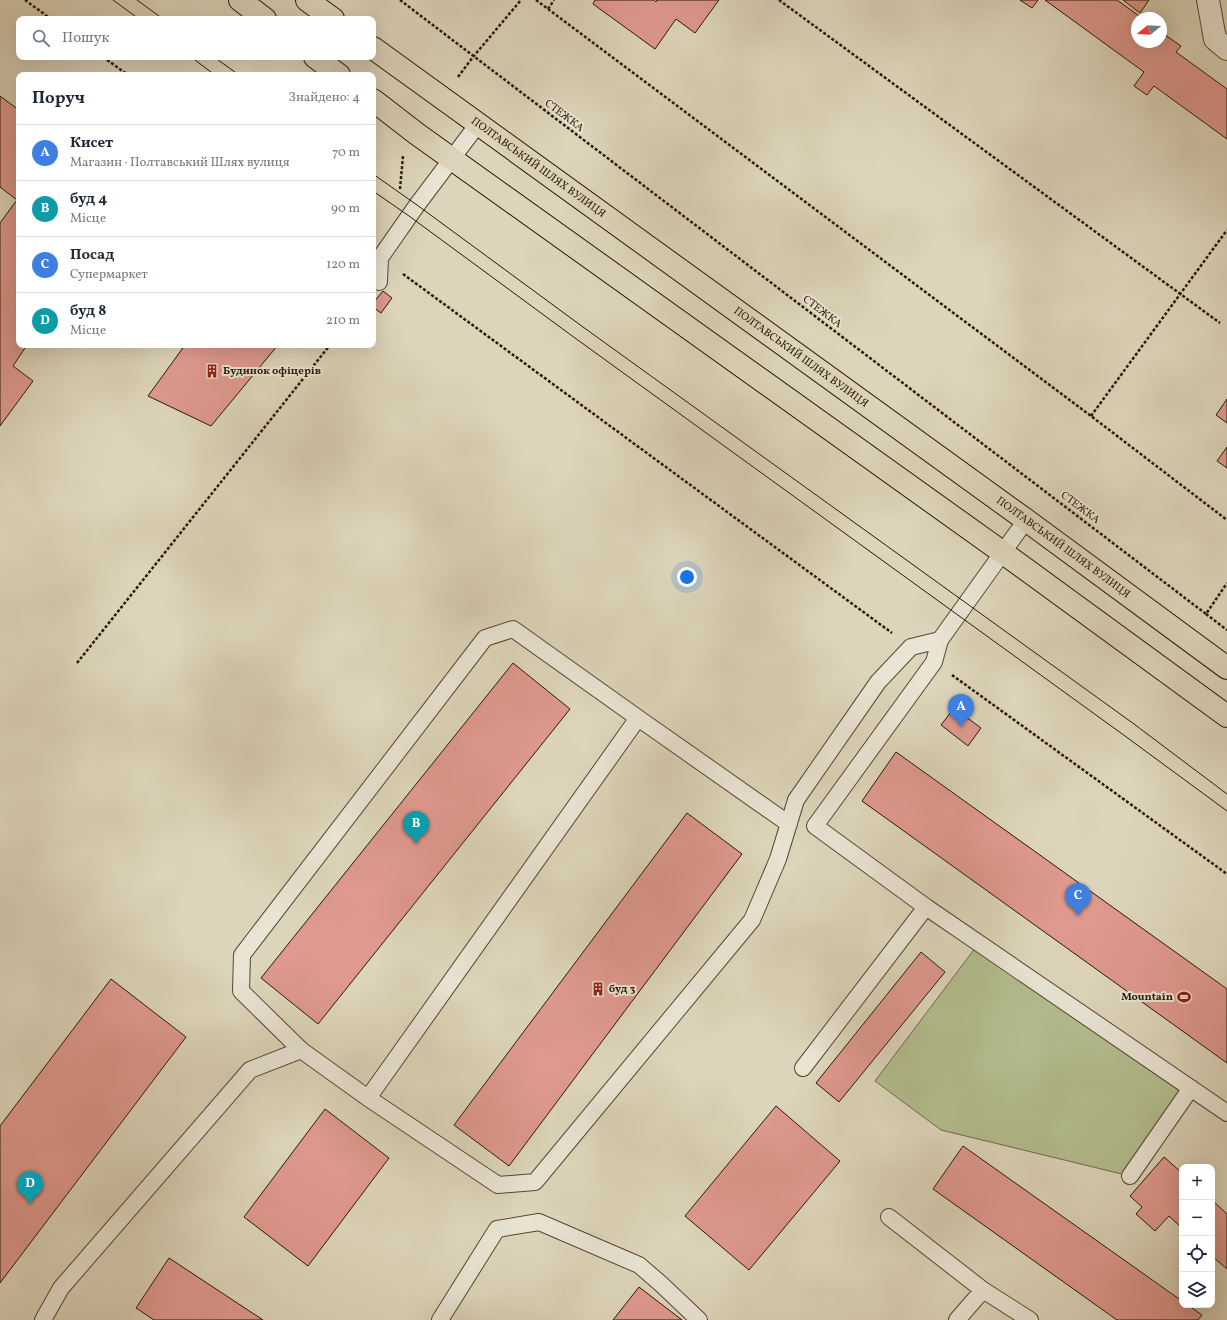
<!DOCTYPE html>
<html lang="uk">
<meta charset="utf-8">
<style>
:root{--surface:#fff;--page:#f6f6f7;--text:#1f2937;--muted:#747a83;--line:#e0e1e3;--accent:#8f2418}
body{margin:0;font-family:Vollkorn,serif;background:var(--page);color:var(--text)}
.controls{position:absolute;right:12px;bottom:12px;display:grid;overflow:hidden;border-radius:8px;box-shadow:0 4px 16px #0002}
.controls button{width:36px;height:36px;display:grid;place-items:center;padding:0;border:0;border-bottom:1px solid var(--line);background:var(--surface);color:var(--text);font:20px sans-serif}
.compass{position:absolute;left:1131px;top:12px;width:36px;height:36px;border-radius:50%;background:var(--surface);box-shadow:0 4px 16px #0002;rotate:252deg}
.you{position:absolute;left:687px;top:577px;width:14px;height:14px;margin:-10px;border:3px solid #fff;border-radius:50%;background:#1a73e8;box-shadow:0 0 0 6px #1a73e833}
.badge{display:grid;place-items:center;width:26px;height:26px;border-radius:50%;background:var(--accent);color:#fff;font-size:13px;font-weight:700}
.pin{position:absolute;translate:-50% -33px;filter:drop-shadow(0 1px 2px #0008)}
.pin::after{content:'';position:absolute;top:21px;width:14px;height:12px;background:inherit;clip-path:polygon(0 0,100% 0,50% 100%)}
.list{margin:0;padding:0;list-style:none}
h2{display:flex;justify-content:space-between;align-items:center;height:52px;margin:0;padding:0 16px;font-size:17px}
h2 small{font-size:13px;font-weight:400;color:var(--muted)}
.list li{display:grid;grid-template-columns:26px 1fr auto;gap:12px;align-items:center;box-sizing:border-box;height:56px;padding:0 16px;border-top:1px solid var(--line)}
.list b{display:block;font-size:15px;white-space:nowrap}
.list p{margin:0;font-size:13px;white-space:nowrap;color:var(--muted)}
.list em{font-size:13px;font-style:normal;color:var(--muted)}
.icon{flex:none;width:22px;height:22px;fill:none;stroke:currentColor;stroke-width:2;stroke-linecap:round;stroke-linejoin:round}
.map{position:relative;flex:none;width:1227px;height:1320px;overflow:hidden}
.search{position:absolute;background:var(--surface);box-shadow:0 4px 16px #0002;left:16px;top:16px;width:360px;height:44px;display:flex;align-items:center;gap:10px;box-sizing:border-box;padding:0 14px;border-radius:8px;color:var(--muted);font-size:15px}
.panel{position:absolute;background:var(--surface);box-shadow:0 4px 16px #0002;left:16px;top:72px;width:360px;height:276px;border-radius:8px}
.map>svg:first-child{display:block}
.green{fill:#b3bd8e;stroke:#6e6a49}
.building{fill:#df998e;stroke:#281804}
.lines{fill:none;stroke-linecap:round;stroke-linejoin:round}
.service-casing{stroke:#554732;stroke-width:18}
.minor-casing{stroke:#554732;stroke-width:24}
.primary-casing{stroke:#281804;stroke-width:24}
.path{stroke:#281804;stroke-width:2.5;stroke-dasharray:3 2;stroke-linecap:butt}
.service{stroke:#e9e4d3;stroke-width:16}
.minor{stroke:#e9e4d3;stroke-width:22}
.primary{stroke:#ddd5bb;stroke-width:22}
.tram{stroke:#281804;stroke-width:1}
.labels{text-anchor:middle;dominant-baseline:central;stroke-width:4;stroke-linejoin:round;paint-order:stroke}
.street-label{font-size:11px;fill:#281804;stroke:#e9e4d3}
.poi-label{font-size:11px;font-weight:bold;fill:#281804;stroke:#e9e4d3;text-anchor:start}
</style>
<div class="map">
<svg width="1227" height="1320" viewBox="0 0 1227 1320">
<rect width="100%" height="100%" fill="#ddd5bb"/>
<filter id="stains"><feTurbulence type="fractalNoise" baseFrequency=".005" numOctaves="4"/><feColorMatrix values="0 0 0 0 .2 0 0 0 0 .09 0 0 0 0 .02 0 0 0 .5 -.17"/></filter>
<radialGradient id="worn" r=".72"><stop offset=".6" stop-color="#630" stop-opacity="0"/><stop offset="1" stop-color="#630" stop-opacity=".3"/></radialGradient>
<path class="green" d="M 979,943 L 1191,1088 L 1130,1176 L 941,1130 L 875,1081 Z"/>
<path class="building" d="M 595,0 L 654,0 L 656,2 L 657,0 L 719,0 L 695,33 L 676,19 L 655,49 L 593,4 Z
M 1020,0 L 1038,0 L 1032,8 Z
M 1045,0 L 1117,0 L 1142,18 L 1137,18 L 1137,42 L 1161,42 L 1161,32 L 1181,46 L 1176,52 L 1227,89 L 1227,139 L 1154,86 L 1147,95 L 1134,86 L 1144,72 Z
M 1123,0 L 1149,0 L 1140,13 Z
M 0,96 L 19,110 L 19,345 L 27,345 L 13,366 L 33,381 L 0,426 L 0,223 L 17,200 L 0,187 Z
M 383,291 L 392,298 L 381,313 L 373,307 L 373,303 Z
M 185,345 L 278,345 L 211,426 L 148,396 Z
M 1227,399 L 1227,423 L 1216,415 Z
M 1227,447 L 1227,468 L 1217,461 Z
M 513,663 L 570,709 L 318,1024 L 261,978 Z
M 954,708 L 981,728 L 968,746 L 941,725 Z
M 896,752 L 1227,989 L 1227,1063 L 862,801 Z
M 687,813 L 742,854 L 509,1166 L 454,1125 Z
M 921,952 L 945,972 L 839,1102 L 816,1083 Z
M 111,979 L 186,1037 L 0,1283 L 0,1126 Z
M 776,1106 L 840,1161 L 749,1270 L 685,1216 Z
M 325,1109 L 389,1158 L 308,1266 L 244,1217 Z
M 963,1146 L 1182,1301 L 1182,1305 L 1188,1305 L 1202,1315 L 1198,1320 L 1117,1320 L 933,1189 Z
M 1164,1157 L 1182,1173 L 1182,1228 L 1169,1216 L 1155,1231 L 1136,1214 L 1142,1207 L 1130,1196 Z
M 1212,1200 L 1227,1214 L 1227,1269 L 1212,1256 Z
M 169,1258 L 263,1320 L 154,1320 L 136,1308 Z
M 639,1287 L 682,1320 L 613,1320 Z"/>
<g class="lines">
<g class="service-casing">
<path id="service" d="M 379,282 L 380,258 L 417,205 L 478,124
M 789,824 L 638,718 L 368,1098 L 498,1185 L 535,1182 L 752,920 L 778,859 L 796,800 L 878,682 L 911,647 L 940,640
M 926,907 L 1227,1113
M 301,1050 L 241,991 L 242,955 L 485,638 L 513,629 L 638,718
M 803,1068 L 926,907 L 815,826 L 934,662 L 940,640 L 1026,520
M 1130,1176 L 1191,1088
M 889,1217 L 983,1290
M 43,1320 L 61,1288 L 250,1070 L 301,1050 L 368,1098
M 440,1320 L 497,1229 L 539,1222 L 639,1265 L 661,1284 L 699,1320
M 957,1320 L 983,1290 L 1030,1320"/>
</g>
<g class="minor-casing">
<path id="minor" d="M 1208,0 L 1215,39 L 1227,49"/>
</g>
<g class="primary-casing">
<g id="primary">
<path d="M 240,0 L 265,19"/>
<path d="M 307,0 L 333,19"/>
<path id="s1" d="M 373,48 L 1026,520 L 1227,668"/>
<path d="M 315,57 L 339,75"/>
<path d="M 373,100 L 417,134 L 1002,552 L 1227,716"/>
</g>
</g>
<path class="path" d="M 25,0 L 51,19
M 400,0 L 1206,614 L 1227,583
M 536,0 L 1091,416 L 1227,520
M 779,0 L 1220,323
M 548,9 L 554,0
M 103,57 L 128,75
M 458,77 L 473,57 L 521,0
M 400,189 L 403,156
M 403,274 L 892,633
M 1091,416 L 1227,230
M 1206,614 L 1227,630
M 77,663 L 330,345
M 952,675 L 1227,874"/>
<use href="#service" class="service"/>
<use href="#minor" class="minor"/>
<use href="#primary" class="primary"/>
<path class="tram" d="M 113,0 L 139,19
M 137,0 L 163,19
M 191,57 L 215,75
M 214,57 L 239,75
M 373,174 L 417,205 L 583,327 L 1134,724 L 1227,794
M 373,191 L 409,216 L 575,338 L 1125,736 L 1227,811"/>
</g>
<defs>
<g id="building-bare" transform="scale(1.08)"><path d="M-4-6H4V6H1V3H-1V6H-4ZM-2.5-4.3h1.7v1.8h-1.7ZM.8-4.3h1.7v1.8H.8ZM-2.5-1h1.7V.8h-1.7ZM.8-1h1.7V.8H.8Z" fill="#8f2418" stroke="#e9e4d3" stroke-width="2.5" paint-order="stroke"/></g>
<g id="stadium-bare" transform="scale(1.08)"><path d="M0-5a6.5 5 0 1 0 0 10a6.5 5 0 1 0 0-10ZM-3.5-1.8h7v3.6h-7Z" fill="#8f2418" stroke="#e9e4d3" stroke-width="2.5" paint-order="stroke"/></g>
</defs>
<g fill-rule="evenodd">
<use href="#building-bare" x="212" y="371"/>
<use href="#building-bare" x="598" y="989"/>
<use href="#stadium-bare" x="1184" y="997"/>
</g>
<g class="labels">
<g class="street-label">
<text transform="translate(564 116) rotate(37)">СТЕЖКА</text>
<text stroke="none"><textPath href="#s1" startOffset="204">ПОЛТАВСЬКИЙ ШЛЯХ ВУЛИЦЯ</textPath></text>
<text transform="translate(822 312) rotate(37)">СТЕЖКА</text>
<text stroke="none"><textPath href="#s1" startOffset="528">ПОЛТАВСЬКИЙ ШЛЯХ ВУЛИЦЯ</textPath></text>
<text transform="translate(1080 508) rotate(37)">СТЕЖКА</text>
<text stroke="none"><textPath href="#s1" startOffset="852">ПОЛТАВСЬКИЙ ШЛЯХ ВУЛИЦЯ</textPath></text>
</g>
<g class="poi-label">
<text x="223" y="371">Будинок офіцерів</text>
<text x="609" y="989">буд 3</text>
<text x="1173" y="997" text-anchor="end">Mountain</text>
</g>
</g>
<rect width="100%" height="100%" filter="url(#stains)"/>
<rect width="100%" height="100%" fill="url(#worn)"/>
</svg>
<div class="controls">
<button>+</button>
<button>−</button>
<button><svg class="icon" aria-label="locate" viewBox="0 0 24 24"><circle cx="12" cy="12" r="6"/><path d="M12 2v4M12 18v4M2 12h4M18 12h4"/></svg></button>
<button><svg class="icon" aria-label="layers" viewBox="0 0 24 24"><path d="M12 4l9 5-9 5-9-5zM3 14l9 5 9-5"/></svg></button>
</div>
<svg class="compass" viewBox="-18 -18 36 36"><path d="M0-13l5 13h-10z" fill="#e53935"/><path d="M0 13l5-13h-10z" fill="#747a83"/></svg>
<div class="you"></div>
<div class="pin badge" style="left:961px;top:727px;background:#3f7fe0">A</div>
<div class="pin badge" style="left:416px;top:844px;background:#0f9aa8">B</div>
<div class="pin badge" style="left:1078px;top:916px;background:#3f7fe0">C</div>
<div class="pin badge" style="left:30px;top:1204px;background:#0f9aa8">D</div>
<div class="search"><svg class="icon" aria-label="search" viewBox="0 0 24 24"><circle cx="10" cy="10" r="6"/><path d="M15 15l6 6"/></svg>Пошук</div>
<section class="panel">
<h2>Поруч<small>Знайдено: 4</small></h2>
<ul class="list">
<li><span class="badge" style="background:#3f7fe0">A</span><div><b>Кисет</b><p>Магазин · Полтавський Шлях вулиця</p></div><em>70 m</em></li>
<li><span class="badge" style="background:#0f9aa8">B</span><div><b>буд 4</b><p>Місце</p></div><em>90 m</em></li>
<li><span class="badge" style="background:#3f7fe0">C</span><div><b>Посад</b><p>Супермаркет</p></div><em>120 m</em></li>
<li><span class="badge" style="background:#0f9aa8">D</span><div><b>буд 8</b><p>Місце</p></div><em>210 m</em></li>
</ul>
</section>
</div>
